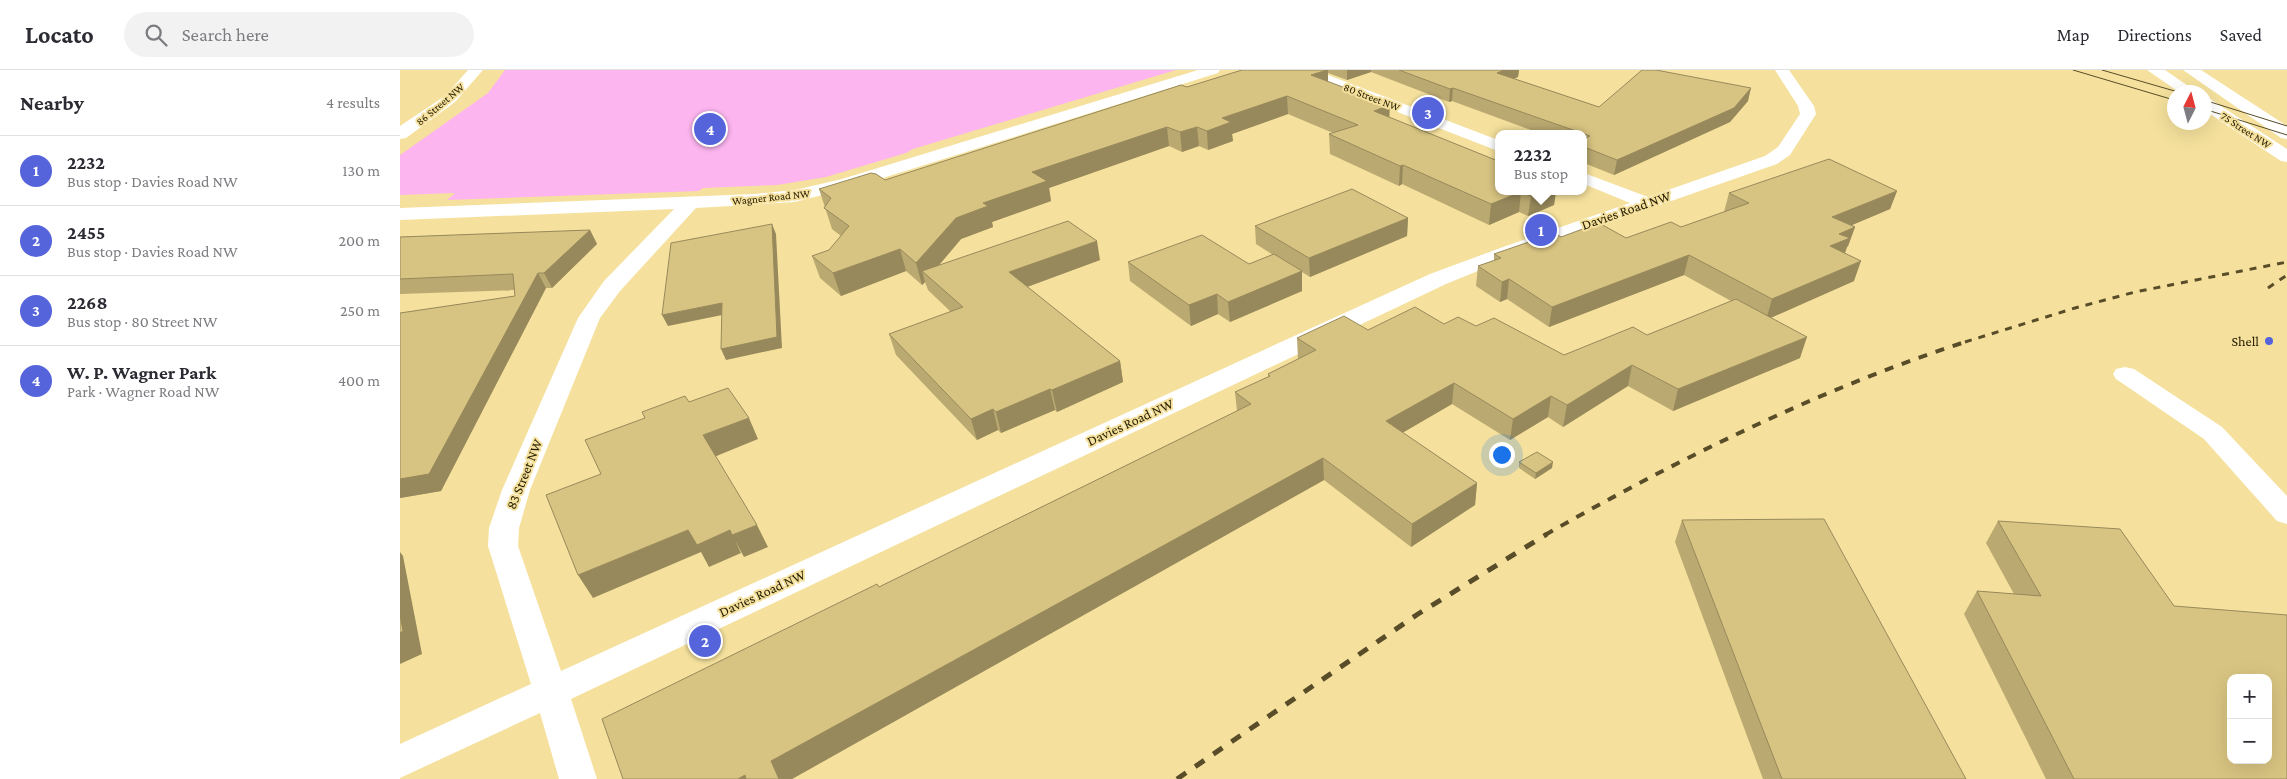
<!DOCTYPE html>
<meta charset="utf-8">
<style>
:root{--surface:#fff;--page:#f2f2f3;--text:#2b2b33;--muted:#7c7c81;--line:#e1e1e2;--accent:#5564db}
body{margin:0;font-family:"Crimson Pro",serif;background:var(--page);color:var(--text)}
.controls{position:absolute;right:15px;bottom:15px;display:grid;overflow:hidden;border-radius:10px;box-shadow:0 5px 20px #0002}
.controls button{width:45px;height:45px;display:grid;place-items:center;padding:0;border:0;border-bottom:1px solid var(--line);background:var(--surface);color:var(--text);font:25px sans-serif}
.compass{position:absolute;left:1767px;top:15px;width:45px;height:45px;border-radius:50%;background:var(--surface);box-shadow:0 5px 20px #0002;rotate:6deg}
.you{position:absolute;left:1101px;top:384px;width:18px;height:18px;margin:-12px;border:4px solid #fff;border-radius:50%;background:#1a73e8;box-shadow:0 0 0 8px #1a73e833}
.badge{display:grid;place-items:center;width:32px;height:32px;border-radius:50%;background:var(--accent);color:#fff;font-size:16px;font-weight:700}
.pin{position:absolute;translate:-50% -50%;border:2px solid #fff;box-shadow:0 1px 5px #0006}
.popup{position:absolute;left:1095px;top:60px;width:92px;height:65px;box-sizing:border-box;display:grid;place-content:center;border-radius:10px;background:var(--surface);filter:drop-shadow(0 1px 4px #0005);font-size:16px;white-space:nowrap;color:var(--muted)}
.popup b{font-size:19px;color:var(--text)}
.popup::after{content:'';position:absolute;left:50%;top:100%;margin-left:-10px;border:10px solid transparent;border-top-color:var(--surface)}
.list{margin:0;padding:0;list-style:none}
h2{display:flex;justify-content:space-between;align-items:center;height:65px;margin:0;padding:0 20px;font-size:21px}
h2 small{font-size:16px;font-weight:400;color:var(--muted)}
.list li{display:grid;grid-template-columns:32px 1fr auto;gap:15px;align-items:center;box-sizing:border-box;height:70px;padding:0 20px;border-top:1px solid var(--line)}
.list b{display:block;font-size:19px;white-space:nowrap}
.list p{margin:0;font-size:16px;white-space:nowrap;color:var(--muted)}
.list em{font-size:16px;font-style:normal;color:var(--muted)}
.icon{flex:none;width:28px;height:28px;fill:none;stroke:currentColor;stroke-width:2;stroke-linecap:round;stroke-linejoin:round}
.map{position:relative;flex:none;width:1887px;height:709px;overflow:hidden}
header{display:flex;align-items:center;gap:30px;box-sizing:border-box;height:70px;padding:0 25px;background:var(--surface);border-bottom:1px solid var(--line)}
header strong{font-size:24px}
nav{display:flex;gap:28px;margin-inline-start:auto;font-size:18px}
.search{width:350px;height:45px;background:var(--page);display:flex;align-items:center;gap:12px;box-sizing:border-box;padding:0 18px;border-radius:28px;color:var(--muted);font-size:19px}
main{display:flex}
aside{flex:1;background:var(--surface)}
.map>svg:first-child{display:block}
.green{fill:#fcb5ef}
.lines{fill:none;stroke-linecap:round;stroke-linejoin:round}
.minor{fill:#fff;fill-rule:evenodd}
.major{fill:#fff;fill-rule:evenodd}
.tram{stroke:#584d28;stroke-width:1}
.rail-far2{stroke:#584d28;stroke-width:3;stroke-dasharray:7 7;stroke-linecap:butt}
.rail-far1{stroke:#584d28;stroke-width:4;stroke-dasharray:9 9;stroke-linecap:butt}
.rail{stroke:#584d28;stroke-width:5;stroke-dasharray:11 11;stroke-linecap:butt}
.wall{fill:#baa970}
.shaded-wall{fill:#97895b}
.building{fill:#d8c482;stroke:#97895b;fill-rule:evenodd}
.poi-dot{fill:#5564db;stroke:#f5e19d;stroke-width:2}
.labels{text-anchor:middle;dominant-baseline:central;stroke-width:4;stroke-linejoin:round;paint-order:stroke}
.far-street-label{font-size:11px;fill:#282004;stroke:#f5e19d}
.street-label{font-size:14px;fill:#282004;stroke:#f5e19d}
.poi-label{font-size:14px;fill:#282004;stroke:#f5e19d;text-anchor:end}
</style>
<header>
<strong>Locato</strong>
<div class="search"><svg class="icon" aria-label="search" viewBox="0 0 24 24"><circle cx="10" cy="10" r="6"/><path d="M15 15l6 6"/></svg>Search here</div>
<nav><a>Map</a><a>Directions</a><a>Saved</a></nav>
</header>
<main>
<aside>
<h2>Nearby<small>4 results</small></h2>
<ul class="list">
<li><span class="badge">1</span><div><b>2232</b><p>Bus stop · Davies Road NW</p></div><em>130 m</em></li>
<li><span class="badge">2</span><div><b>2455</b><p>Bus stop · Davies Road NW</p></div><em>200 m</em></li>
<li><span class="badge">3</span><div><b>2268</b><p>Bus stop · 80 Street NW</p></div><em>250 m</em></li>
<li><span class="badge">4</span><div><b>W. P. Wagner Park</b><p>Park · Wagner Road NW</p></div><em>400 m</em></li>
</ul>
</aside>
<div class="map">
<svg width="1887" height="709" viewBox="0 0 1887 709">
<rect width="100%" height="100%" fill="#f5e19d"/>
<path class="green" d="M 105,0 L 776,0 L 513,79 L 506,83 L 426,107 L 377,115 L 303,118 L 299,121 L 47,130 L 55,123 L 0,125 L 0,85 L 88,23 Z"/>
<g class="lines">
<path class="minor" d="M 68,0 L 83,0 L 55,32 L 6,68 L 0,69 L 0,56 L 45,26 Z
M 798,0 L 820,0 L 818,3 L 454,117 L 395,132 L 296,138 L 220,221 L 200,248 L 130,420 L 119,458 L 118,476 L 161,601 L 1030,204 L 1103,177 L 1230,133 L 1184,114 L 1184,103 L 1248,127 L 1365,86 L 1378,77 L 1400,44 L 1398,36 L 1375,0 L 1389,0 L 1414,36 L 1416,44 L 1390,85 L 1377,94 L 1117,185 L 1046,214 L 171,629 L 197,709 L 159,709 L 140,643 L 0,708 L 0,674 L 131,614 L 88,476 L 89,458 L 102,420 L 178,248 L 204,211 L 274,139 L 0,150 L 0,138 L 355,124 L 395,120 L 442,109 Z
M 895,0 L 915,0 L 1098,70 L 1098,81 L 897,3 Z
M 1725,297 L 1734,299 L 1822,357 L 1887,426 L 1887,454 L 1877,451 L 1804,369 L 1716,309 L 1713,304 L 1716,299 Z"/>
<path class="major" d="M 1747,0 L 1765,0 L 1797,22 L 1779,22 Z
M 1783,0 L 1801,0 L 1887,56 L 1887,69 L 1881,68 Z
M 1804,27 L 1810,29 L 1887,79 L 1887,92 L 1881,91 L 1804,40 Z"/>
<path class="tram" d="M 1673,0 L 1774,30
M 1702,0 L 1778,22
M 1804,30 L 1887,56
M 1804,39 L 1887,65"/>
<path class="rail-far2" d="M 1868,218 L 1887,205
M 1565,272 L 1675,238 L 1735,222 L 1887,192"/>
<path class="rail-far1" d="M 1145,465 C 1280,388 1420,319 1568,271"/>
<path class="rail" d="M 777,709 L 1018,544 L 1147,464"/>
</g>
<path class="wall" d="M 842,0 L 1119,0 L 1118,7 L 1114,9 L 1199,37 L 1348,31 L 1330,52 L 1214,105 L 1184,93 L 1184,64 L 1142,64 L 1052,31 L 1049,32 L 971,2 L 947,10 L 928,3 L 928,12 L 989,48 L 1156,121 L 1154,135 L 1128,146 L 1119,142 L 1089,155 L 1002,114 L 999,116 L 930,84 L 929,64 L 933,63 L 888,44 L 832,64 L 833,71 L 808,80 L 799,76 L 782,82 L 769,76 L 649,118 L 651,131 L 592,152 L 593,157 L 561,169 L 539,195 L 700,190 L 627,217 L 720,291 L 723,312 L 657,342 L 655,340 L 601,363 L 598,360 L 577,370 L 496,285 L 489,264 L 551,242 L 528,220 L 525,212 L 522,215 L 506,201 L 441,226 L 420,208 L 412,186 L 429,180 L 441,166 L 432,159 L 419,119 L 485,110 Z
M 1497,121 L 1490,139 L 1452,155 L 1455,157 L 1448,176 L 1447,177 L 1445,183 L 1454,211 L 1370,248 L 1400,288 L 1273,341 L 1228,316 L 1163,357 L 1148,347 L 1110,370 L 1052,334 L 1002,363 L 1077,413 L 1075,435 L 1011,477 L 924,410 L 392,709 L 223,709 L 479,517 L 837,341 L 835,322 L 868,307 L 868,304 L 898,289 L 897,268 L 968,260 L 1044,254 L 1076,256 L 1164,285 L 1247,265 L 1331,231 L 1284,205 L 1149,257 L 1107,229 L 1100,232 L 1076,216 L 1078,196 L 1094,191 L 1094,184 L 1161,167 L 1226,168 L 1281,157 L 1324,142 L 1329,123 Z
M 1008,148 L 1007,166 L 910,207 L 902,202 L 902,221 L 830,252 L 818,244 L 791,256 L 730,211 L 728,192 L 849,194 L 873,185 L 856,174 L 855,156 Z
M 190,160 L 197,174 L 152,218 L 146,218 L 41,421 L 0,428 L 0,243 L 115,226 L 114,220 L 0,224 L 0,167 Z
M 1119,392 L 1152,398 L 1135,409 L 1119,398 Z
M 1282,450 L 1566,709 L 1363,709 L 1275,472 Z
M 1598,451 L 1774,536 L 1887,709 L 1646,709 L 1564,544 L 1577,521 L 1614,524 L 1586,473 Z"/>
<path class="shaded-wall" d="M 927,0 L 928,0 L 928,17 L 911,5 Z
M 947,0 L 971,0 L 971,2 L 947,10 Z
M 1104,0 L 1119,0 L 1118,7 L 1095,16 L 1097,3 Z
M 1053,18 L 1052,31 L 1049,32 L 1050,19 Z
M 1351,18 L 1348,31 L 1330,52 L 1214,105 L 1217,90 Z
M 887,26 L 888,44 L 832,64 L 833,71 L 808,80 L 807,61 L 822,48 Z
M 990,35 L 989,54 L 974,41 Z
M 767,57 L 769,76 L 649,118 L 651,131 L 592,152 L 593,157 L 561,169 L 529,207 L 522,201 L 525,212 L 522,215 L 516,193 L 556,148 L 583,133 L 632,102 Z
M 797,57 L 799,76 L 782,82 L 780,62 Z
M 1003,95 L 1002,114 L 999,116 L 1000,96 Z
M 1141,121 L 1156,121 L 1154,135 L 1128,146 L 1131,126 Z
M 1497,121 L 1490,139 L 1426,166 L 1432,147 Z
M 1121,122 L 1119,142 L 1089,155 L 1091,134 Z
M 1008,148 L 1007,166 L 910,207 L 909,188 Z
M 372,154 L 376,164 L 382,278 L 326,290 L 321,279 Z
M 1455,157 L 1448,176 L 1447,177 L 1443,188 L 1430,176 L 1439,164 Z
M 190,160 L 197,174 L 152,218 L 144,203 Z
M 697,171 L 700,190 L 613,222 L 609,202 Z
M 500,179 L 506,201 L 441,226 L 433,203 Z
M 1289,185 L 1284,205 L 1149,257 L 1152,237 Z
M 1461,191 L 1454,211 L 1366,250 L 1372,229 Z
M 902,201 L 902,221 L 830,252 L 828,232 Z
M 138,203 L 146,218 L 41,421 L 0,428 L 0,409 Z
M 1109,209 L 1107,229 L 1100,232 L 1102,212 Z
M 817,224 L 818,244 L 791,256 L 789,235 Z
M 322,233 L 327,244 L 268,256 L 262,245 Z
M 1407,267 L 1400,288 L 1273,341 L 1278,319 Z
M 720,291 L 723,312 L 657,342 L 652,320 Z
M 1232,295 L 1228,316 L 1163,357 L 1167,335 Z
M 1054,313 L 1052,334 L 985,373 L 986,351 Z
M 650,319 L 655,340 L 601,363 L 596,342 Z
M 1151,326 L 1148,347 L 1110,370 L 1113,349 Z
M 593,339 L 598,360 L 577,370 L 571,349 Z
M 349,348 L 358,369 L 314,387 L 303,365 Z
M 923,388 L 924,410 L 392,709 L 379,709 L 371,691 Z
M 1153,392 L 1152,398 L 1135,409 L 1136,403 Z
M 1077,413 L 1075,435 L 1011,477 L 1012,454 Z
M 357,455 L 368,477 L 344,487 L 332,465 Z
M 288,460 L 330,460 L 341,483 L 309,497 L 301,482 L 193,528 L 178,505 Z
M 0,482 L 3,486 L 22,584 L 0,594 Z
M 345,705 L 347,709 L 338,709 Z"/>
<path class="building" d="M 842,0 L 927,0 L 911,5 L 990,35 L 974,41 L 1098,91 L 1098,121 L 1141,121 L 1131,126 L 1121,122 L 1091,134 L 1003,95 L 1000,96 L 929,64 L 958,55 L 887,26 L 822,48 L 831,52 L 807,61 L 797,57 L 780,62 L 767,57 L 632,102 L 647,111 L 583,133 L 588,136 L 556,148 L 516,193 L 500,179 L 433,203 L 412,186 L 429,180 L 449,156 L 424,138 L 431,128 L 419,119 L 471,103 L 476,104 L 485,110 L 781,15 L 787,17 Z
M 999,0 L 1104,0 L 1097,3 L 1199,37 L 1242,0 L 1256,0 L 1351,18 L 1334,38 L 1217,90 L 1184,77 L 1184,69 L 1190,66 L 1053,18 L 1050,19 Z
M 1429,89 L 1497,121 L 1432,147 L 1455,157 L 1439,164 L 1450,168 L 1430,176 L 1461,191 L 1372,229 L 1289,185 L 1152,237 L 1109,209 L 1102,212 L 1078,196 L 1101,188 L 1094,184 L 1155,163 L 1161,167 L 1199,153 L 1226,168 L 1271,152 L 1281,157 L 1349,133 L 1329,123 Z
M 952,119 L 1008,148 L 909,188 L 855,156 Z
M 668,151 L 697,171 L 609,202 L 720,291 L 652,320 L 650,319 L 596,342 L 593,339 L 571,349 L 489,264 L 563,237 L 522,201 Z
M 372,154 L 377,267 L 321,279 L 322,233 L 262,245 L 271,173 Z
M 190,160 L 144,203 L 138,203 L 29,404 L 0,409 L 0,243 L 115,226 L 113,204 L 0,209 L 0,167 Z
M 802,165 L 849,194 L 874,184 L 902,201 L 828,232 L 817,224 L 789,235 L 728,192 Z
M 1336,229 L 1407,267 L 1278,319 L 1232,295 L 1167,335 L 1151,326 L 1113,349 L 1054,313 L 986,351 L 1077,413 L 1012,454 L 923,388 L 371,691 L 379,709 L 346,709 L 345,705 L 338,709 L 223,709 L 202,649 L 477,514 L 479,517 L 851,334 L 835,322 L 870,306 L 868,304 L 916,280 L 897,268 L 944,246 L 968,260 L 1015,237 L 1044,254 L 1058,247 L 1076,256 L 1094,248 L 1164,285 L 1233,257 L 1247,265 Z
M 328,318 L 349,348 L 303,365 L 357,455 L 332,465 L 330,460 L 297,475 L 288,460 L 178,505 L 146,425 L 201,404 L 185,370 L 245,348 L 242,342 L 285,326 L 289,332 Z
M 1137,382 L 1153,392 L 1136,403 L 1119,392 Z
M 1424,449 L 1566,709 L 1382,709 L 1282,450 Z
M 1598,451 L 1720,459 L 1774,536 L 1887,545 L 1887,709 L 1674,709 L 1577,521 L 1641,526 ZM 1831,608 L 1868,608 L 1868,690 L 1831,690 Z
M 0,545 L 3,561 L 0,563 Z"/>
<circle class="poi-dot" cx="1869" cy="271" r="5"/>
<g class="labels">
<g class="far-street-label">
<text transform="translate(972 27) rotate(21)">80 Street NW</text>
<text transform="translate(40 34) rotate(-40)">86 Street NW</text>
<text transform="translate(1846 60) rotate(33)">75 Street NW</text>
<text transform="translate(371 127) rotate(-6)">Wagner Road NW</text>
</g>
<g class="street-label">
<text transform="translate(1226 140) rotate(-19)">Davies Road NW</text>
<text transform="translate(730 352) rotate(-25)">Davies Road NW</text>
<text transform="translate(124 404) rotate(-68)">83 Street NW</text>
<text transform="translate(362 523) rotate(-25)">Davies Road NW</text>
</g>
<g class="poi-label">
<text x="1859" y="271">Shell</text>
</g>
</g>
</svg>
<div class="controls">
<button>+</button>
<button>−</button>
</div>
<svg class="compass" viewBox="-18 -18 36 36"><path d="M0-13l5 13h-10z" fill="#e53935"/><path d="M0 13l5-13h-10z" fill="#7c7c81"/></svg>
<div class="you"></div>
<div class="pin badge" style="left:1141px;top:160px">1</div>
<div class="popup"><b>2232</b>Bus stop</div>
<div class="pin badge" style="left:305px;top:571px">2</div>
<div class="pin badge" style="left:1028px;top:43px">3</div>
<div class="pin badge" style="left:310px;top:59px">4</div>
</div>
</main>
